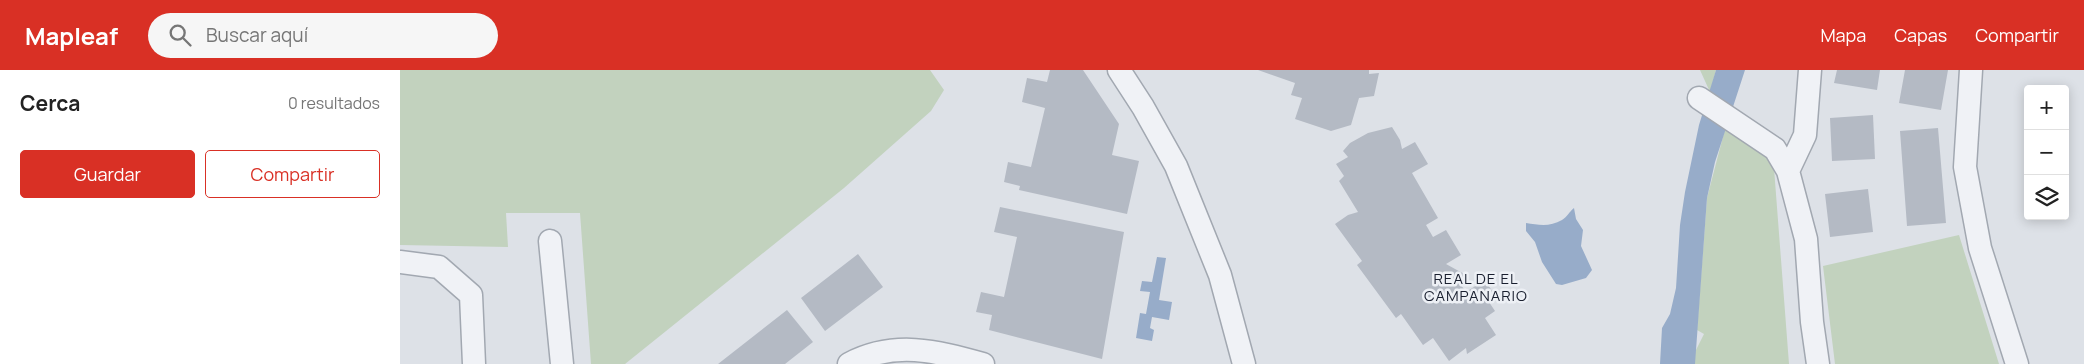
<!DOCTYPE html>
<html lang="es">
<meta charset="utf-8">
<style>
:root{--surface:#fff;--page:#f6f6f6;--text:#222;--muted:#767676;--line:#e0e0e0;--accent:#d93025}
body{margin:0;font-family:Manrope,sans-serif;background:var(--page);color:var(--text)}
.controls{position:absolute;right:15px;top:15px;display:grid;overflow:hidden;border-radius:5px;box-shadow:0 2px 12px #0003}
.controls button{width:45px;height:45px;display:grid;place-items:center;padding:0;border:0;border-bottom:1px solid var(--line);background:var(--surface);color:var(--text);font:25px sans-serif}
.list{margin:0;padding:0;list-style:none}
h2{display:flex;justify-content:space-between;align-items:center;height:65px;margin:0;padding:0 20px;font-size:21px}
h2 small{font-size:16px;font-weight:400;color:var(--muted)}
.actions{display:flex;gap:10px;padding:15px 20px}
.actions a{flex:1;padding:11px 0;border:1px solid var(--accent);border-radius:5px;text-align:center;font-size:18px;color:var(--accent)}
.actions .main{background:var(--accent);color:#fff}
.icon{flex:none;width:28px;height:28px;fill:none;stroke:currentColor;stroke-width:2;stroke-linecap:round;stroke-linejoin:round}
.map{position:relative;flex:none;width:1684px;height:294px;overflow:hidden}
header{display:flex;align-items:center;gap:30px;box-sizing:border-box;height:70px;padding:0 25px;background:var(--accent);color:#fff}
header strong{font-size:24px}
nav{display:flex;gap:28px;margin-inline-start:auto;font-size:18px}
.search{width:350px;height:45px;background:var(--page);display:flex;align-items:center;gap:12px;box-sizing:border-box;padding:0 18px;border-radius:28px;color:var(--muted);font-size:19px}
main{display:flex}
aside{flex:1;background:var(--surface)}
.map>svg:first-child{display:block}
.green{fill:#c2d2be}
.water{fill:#97acc9}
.building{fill:#b4bac4}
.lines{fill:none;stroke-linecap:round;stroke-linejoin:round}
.minor-casing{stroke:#a2a8b1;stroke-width:25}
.minor{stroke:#f0f2f6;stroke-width:22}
.labels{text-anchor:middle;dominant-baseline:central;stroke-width:5;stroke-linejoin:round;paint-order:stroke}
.neighbourhood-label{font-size:15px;letter-spacing:1px;fill:#191f2f;stroke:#edf0f5}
</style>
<header>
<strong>Mapleaf</strong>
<div class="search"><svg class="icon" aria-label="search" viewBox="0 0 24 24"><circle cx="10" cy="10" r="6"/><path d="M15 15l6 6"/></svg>Buscar aquí</div>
<nav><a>Mapa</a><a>Capas</a><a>Compartir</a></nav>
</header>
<main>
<aside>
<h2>Cerca<small>0 resultados</small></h2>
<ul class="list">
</ul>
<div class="actions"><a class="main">Guardar</a><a>Compartir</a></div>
</aside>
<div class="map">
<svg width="1684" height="294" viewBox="0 0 1684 294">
<rect width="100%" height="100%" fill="#dde1e7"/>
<path class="green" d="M 0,0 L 530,0 L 544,20 L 531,41 L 444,118 L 225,294 L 191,294 L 180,143 L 106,143 L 108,177 L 0,175 Z
M 1300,0 L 1316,0 L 1310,22 Z
M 1325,59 L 1373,85 L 1389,294 L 1289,294 L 1304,264 L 1297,260 L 1307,128 Z
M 1559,165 L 1599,294 L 1435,294 L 1423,196 Z"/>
<path class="water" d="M 1316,0 L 1345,0 L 1315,92 L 1307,128 L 1295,294 L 1260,294 L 1262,258 L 1270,244 L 1276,218 L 1280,155 L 1285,122 L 1299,55 Z
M 1174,138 L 1176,149 L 1183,160 L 1181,176 L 1192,200 L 1186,208 L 1162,215 L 1156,214 L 1142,192 L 1135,172 L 1126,161 L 1126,153 C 1139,155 1150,157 1162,150 C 1167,147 1169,142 1174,138 Z
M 757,187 L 766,188 L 759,230 L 772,232 L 769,250 L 752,247 L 750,258 L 754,260 L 752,271 L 736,268 L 740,243 L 746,244 L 750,222 L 740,221 L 742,211 L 752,212 Z"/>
<path class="building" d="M 650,0 L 683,0 L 719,54 L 712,85 L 739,91 L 727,144 L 619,120 L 620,116 L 604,112 L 608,92 L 631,97 L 645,38 L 622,32 L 627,8 L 647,12 Z
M 858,0 L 969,0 L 969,4 L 979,3 L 974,26 L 959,28 L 951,55 L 931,61 L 895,49 L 902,28 L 891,25 L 895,13 Z
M 1437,0 L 1480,0 L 1477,20 L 1434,13 Z
M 1505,0 L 1548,0 L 1541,40 L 1499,33 Z
M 1473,45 L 1475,89 L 1432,91 L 1430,48 Z
M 992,57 L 1000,70 L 1002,79 L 1015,72 L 1028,94 L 1012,103 L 1038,148 L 1026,155 L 1033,167 L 1046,160 L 1061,185 L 1046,194 L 1066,205 L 1058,211 L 1066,222 L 1085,210 L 1092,221 L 1085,226 L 1095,241 L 1085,248 L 1096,265 L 1067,284 L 1066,278 L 1049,291 L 1033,268 L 1023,275 L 1001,244 L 996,248 L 957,195 L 962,191 L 935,154 L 948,145 L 958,142 L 939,111 L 944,106 L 936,94 L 948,87 L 943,81 L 950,73 L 968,63 Z
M 1538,58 L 1546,153 L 1507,156 L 1500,61 Z
M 1468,119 L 1473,162 L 1430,167 L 1425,124 Z
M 600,137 L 724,162 L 702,289 L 589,260 L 592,245 L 576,242 L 581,222 L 604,227 L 617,167 L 594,162 Z
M 458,184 L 483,217 L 425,261 L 401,228 Z
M 387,240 L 413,272 L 385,294 L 318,294 Z"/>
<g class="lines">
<g class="minor-casing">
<path id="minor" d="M 719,0 L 743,37 L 776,96 L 820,205 L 844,294
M 1571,0 L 1565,97 L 1580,178 L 1617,294
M 1299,28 L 1375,79 L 1388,101 L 1406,169 L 1412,252 L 1418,294
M 1388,101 L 1405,65 L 1410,0
M 150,171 L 162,294
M 0,192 L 39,197 L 71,225 L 74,294
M 449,294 C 494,270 536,281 583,294"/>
</g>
<use href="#minor" class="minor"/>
</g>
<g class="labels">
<g class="neighbourhood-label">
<text x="1076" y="208">REAL DE EL<tspan x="1076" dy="17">CAMPANARIO</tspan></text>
</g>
</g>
</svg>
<div class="controls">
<button>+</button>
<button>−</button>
<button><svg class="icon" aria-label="layers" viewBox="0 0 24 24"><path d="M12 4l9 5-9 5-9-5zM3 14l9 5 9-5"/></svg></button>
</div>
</div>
</main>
